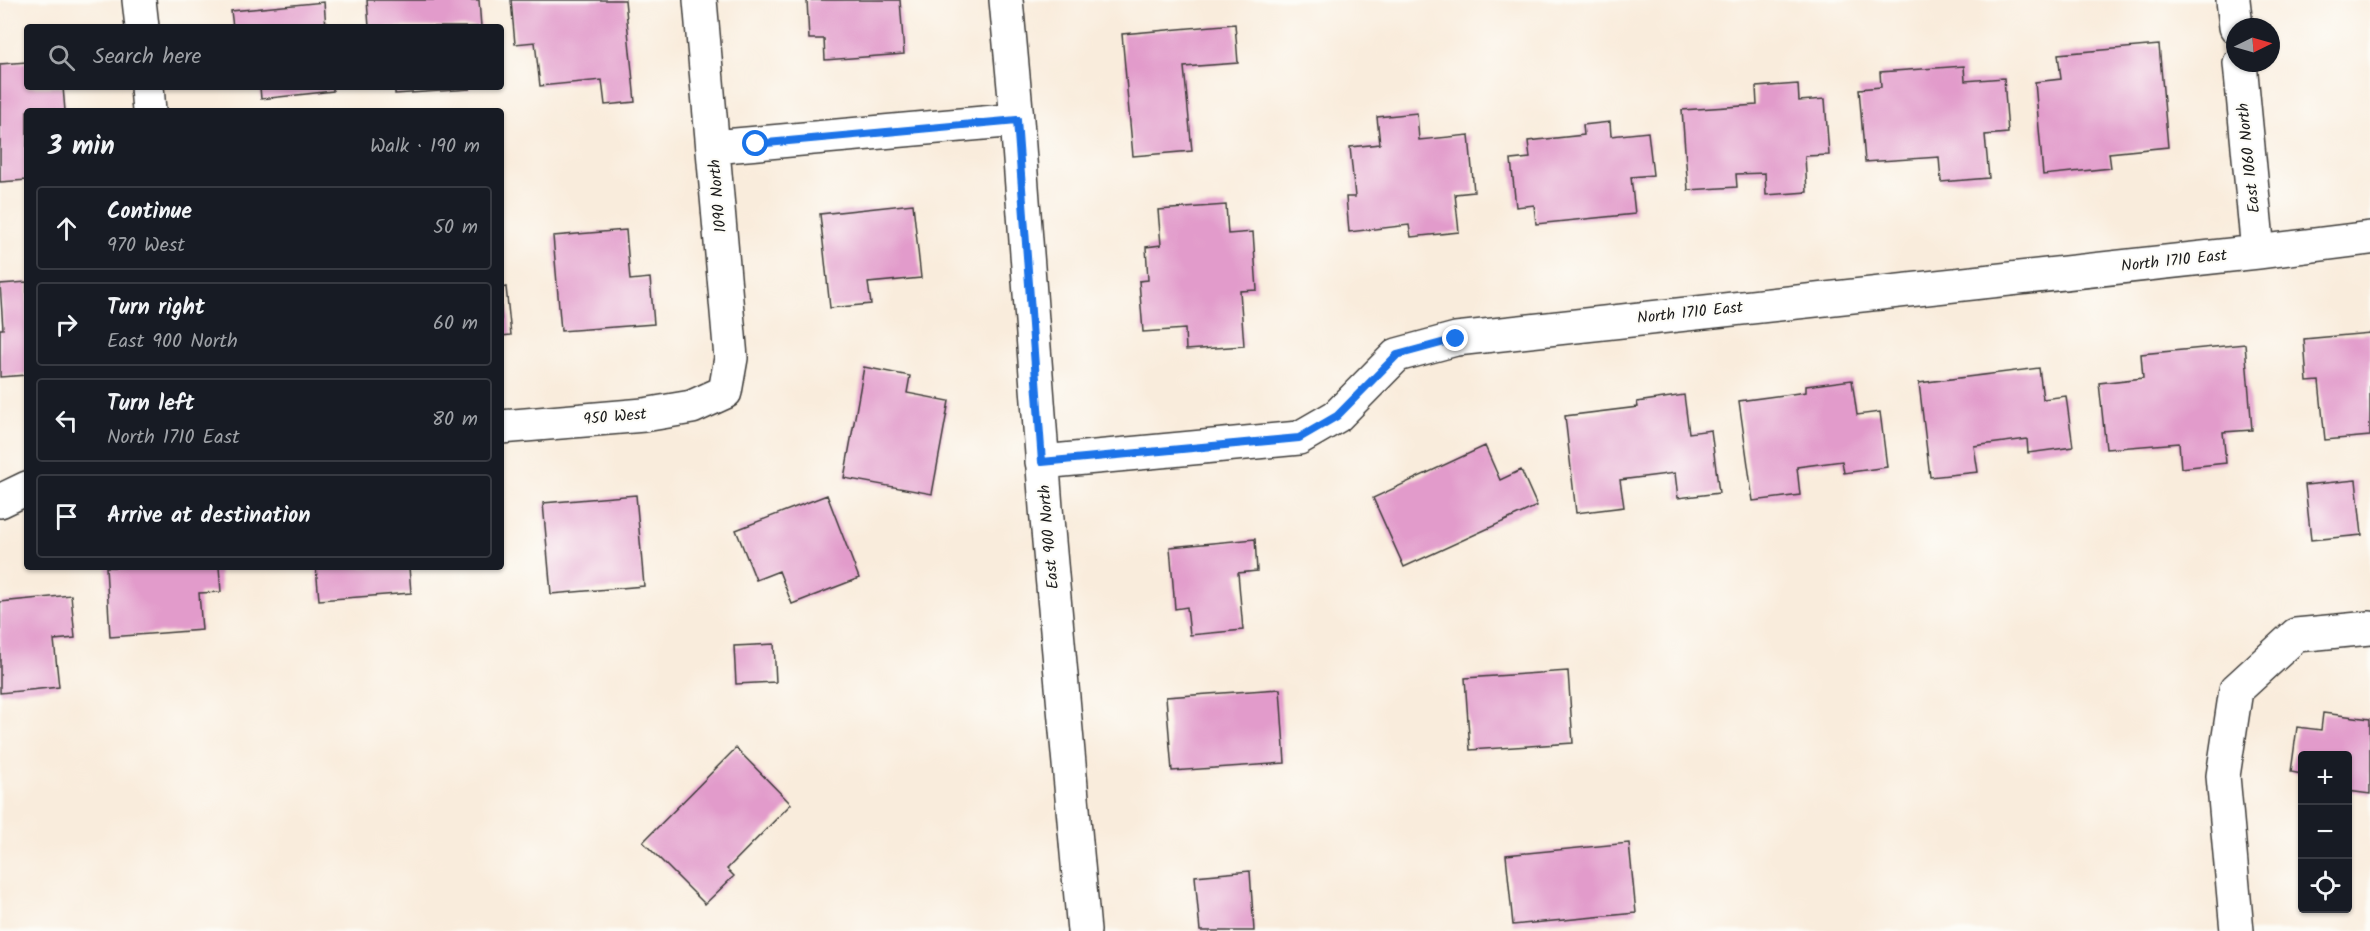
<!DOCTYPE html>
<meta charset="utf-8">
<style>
:root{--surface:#171b24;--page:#20242c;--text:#f1f3f6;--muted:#9ea1a6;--line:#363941}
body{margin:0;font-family:Kalam,sans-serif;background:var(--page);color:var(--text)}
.controls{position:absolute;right:18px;bottom:18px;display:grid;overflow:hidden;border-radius:6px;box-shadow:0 2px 4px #0004}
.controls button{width:54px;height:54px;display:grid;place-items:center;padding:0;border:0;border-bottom:2px solid var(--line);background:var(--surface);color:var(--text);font:30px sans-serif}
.compass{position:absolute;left:2226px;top:18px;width:54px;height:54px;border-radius:50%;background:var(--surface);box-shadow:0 2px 4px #0004;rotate:85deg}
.stop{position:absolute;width:18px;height:18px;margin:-14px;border:4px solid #1a73e8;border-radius:50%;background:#fff}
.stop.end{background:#1a73e8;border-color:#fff;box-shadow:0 2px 6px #0008}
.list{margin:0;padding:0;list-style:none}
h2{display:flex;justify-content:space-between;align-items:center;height:78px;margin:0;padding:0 24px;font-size:26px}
h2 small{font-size:20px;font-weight:400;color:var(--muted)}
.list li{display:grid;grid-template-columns:39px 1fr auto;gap:18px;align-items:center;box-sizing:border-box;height:84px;margin:0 12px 12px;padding:0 12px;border:2px solid var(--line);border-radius:6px}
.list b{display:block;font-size:22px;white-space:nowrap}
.list p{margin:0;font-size:20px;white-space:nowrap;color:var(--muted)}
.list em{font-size:20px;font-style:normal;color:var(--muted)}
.icon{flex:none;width:33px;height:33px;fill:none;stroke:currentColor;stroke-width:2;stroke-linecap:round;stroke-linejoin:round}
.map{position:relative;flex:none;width:2370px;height:931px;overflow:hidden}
.search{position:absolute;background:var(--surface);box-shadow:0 2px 4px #0004;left:24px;top:24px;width:480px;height:66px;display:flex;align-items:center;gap:15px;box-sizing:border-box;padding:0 21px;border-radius:6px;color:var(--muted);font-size:22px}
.panel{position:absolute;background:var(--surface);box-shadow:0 2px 4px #0004;left:24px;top:108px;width:480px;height:462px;border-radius:6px}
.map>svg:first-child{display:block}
.building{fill:#e29bcb}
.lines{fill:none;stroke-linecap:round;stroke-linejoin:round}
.minor-casing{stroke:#3d3b39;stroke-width:36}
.minor{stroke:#fff;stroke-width:33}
.route{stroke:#1a73e8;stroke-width:8}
.labels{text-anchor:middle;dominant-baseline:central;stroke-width:4.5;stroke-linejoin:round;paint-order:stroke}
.street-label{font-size:16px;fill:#1c1c1c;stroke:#fdfcf7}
</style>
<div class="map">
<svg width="2370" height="931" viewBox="0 0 2370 931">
<rect width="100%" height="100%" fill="#fdfcf7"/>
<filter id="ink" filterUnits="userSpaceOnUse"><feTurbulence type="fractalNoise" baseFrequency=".0167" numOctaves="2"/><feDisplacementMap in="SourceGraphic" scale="12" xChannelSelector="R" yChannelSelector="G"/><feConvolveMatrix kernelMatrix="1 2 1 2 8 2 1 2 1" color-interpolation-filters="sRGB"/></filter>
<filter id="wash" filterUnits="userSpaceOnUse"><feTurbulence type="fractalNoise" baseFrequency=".008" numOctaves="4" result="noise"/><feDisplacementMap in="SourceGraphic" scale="24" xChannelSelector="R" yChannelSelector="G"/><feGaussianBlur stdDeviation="1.35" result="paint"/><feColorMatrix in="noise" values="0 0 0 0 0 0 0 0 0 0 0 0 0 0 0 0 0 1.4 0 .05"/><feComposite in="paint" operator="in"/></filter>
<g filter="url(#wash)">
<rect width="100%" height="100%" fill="#f9ecdc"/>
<g id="blocks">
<path class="building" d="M 367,0 L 479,0 L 481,27 L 369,27 Z
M 511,0 L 625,0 L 635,102 L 605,105 L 602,80 L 540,86 L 535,42 L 515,44 Z
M 807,0 L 900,0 L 904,54 L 825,60 L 824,39 L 809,39 Z
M 324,2 L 326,27 L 233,27 L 231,11 Z
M 1235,24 L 1238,63 L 1184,67 L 1192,151 L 1133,156 L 1122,34 Z
M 2159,45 L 2168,147 L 2109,153 L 2111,168 L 2043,175 L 2035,82 L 2061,79 L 2058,54 Z
M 27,62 L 27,87 L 63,87 L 65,111 L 27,111 L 27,180 L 0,182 L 0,64 Z
M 1964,66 L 1965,81 L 2004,78 L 2008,133 L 1985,135 L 1989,178 L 1941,182 L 1939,157 L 1865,162 L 1859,89 L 1881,87 L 1880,72 Z
M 1798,84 L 1799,101 L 1825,99 L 1829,155 L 1805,156 L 1807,192 L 1766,195 L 1765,173 L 1736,174 L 1737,187 L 1688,190 L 1682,110 L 1757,105 L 1756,87 Z
M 260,87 L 333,87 L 333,91 L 261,99 Z
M 395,87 L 470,87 L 470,89 L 395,94 Z
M 1417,113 L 1419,140 L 1469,135 L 1474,192 L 1455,194 L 1459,232 L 1411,237 L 1409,225 L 1349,232 L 1346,197 L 1355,197 L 1350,147 L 1380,144 L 1377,117 Z
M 1610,122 L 1611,136 L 1648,132 L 1653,175 L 1631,177 L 1635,214 L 1536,224 L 1534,205 L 1516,207 L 1511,160 L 1530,158 L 1528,141 L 1584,135 L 1583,125 Z
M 913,204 L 921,278 L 868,283 L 871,304 L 830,308 L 820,214 Z
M 1226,205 L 1228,234 L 1253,232 L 1257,290 L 1240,291 L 1244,346 L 1186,350 L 1185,329 L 1143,332 L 1139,281 L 1148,280 L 1146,247 L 1161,245 L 1158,210 Z
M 626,230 L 630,280 L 650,278 L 654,324 L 561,331 L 553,236 Z
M 27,282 L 27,375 L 0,377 L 0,329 L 3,329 L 0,284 Z
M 506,287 L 511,335 L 501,336 L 501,288 Z
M 2370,333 L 2370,436 L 2325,440 L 2319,381 L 2307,382 L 2304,339 Z
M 2245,344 L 2252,430 L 2223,432 L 2226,463 L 2181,468 L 2179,443 L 2106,449 L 2099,383 L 2143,378 L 2141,354 Z
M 864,367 L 910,376 L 907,393 L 949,401 L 932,494 L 844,478 Z
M 2039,368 L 2043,399 L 2066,396 L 2073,447 L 2028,453 L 2027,439 L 1974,446 L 1978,472 L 1930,477 L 1919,383 Z
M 1852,380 L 1857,415 L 1880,412 L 1887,467 L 1844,473 L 1842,461 L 1797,467 L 1800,495 L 1753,501 L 1739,401 L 1806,392 L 1806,386 Z
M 1684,395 L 1689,433 L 1711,430 L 1719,493 L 1678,498 L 1675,473 L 1620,480 L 1624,507 L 1576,513 L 1565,416 L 1638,407 L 1637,402 Z
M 1485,446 L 1500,480 L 1521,470 L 1537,506 L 1404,567 L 1373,498 Z
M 2356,480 L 2362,535 L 2311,540 L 2305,485 Z
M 636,495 L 644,586 L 551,594 L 543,503 Z
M 827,495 L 859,578 L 792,604 L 779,571 L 756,580 L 736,530 Z
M 1255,539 L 1257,571 L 1238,573 L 1243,630 L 1190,635 L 1187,607 L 1175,609 L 1170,547 Z
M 106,567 L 219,567 L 221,592 L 199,593 L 202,630 L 110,637 Z
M 316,567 L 409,567 L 411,593 L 319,600 Z
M 71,595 L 75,638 L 54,640 L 59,687 L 0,693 L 0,602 Z
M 774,644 L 776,682 L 736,684 L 734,646 Z
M 1568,671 L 1573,743 L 1470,750 L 1465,678 Z
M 1280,689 L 1285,763 L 1172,771 L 1166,697 Z
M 2323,713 L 2370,719 L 2370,794 L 2348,791 L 2348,756 L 2302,756 L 2302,774 L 2291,772 L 2297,727 L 2321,730 Z
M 736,748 L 791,804 L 727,869 L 734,876 L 705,904 L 643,842 Z
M 1629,843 L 1636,913 L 1513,925 L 1506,855 Z
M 1250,871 L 1254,931 L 1200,931 L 1195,876 Z"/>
</g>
</g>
<g filter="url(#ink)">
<use href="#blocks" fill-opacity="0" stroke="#3d3b39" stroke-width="1.5"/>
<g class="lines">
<g class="minor-casing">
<path id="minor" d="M 139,0 L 142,27
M 1006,0 L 1017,120 L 1046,508 L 1084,931
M 2233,0 L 2236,27
M 2240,63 L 2258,252
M 147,87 L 149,111
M 713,147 L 1017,120
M 501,427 L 644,415 L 692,407 L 725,392 L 731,358 L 700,0
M 1042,462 L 1299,438 L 1337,416 L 1397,355 L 1456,339 L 2258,252 L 2370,238
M 0,501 L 27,488
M 2237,931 L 2223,776 L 2236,690 L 2296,635 L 2370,628"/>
</g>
<use href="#minor" class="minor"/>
</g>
</g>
<g class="lines" filter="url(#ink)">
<path class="route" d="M 756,144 L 1017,120 L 1042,462 L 1299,438 L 1337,416 L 1397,355 L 1456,339"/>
</g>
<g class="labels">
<g class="street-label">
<text transform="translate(2249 158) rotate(-96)">East 1060 North</text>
<text transform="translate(718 196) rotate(-95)">1090 North</text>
<text transform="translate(2174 261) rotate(-6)">North 1710 East</text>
<text transform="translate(1690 313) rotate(-6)">North 1710 East</text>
<text transform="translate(615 417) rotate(-5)">950 West</text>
<text transform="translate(1049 537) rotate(-95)">East 900 North</text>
</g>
</g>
</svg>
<div class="controls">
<button>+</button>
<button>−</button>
<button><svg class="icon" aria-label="locate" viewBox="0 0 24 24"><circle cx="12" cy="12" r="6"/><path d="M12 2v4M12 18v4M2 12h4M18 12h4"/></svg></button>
</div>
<svg class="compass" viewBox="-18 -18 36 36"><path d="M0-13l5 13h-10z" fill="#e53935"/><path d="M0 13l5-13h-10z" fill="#9ea1a6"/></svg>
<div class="stop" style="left:756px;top:144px"></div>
<div class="stop end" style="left:1456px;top:339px"></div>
<div class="search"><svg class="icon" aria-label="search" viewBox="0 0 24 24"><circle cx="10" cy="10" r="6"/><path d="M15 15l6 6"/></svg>Search here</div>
<section class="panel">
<h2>3 min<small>Walk · 190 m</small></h2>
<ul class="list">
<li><svg class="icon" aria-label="ahead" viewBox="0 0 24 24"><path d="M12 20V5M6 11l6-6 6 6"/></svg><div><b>Continue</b><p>970 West</p></div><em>50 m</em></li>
<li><svg class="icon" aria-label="right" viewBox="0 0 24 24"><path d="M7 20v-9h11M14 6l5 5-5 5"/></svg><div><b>Turn right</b><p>East 900 North</p></div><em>60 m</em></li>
<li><svg class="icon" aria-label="left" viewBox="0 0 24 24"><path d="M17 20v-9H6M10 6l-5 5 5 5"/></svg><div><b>Turn left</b><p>North 1710 East</p></div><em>80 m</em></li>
<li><svg class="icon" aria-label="arrive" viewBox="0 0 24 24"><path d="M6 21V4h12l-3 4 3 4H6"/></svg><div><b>Arrive at destination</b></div></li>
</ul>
</section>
</div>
